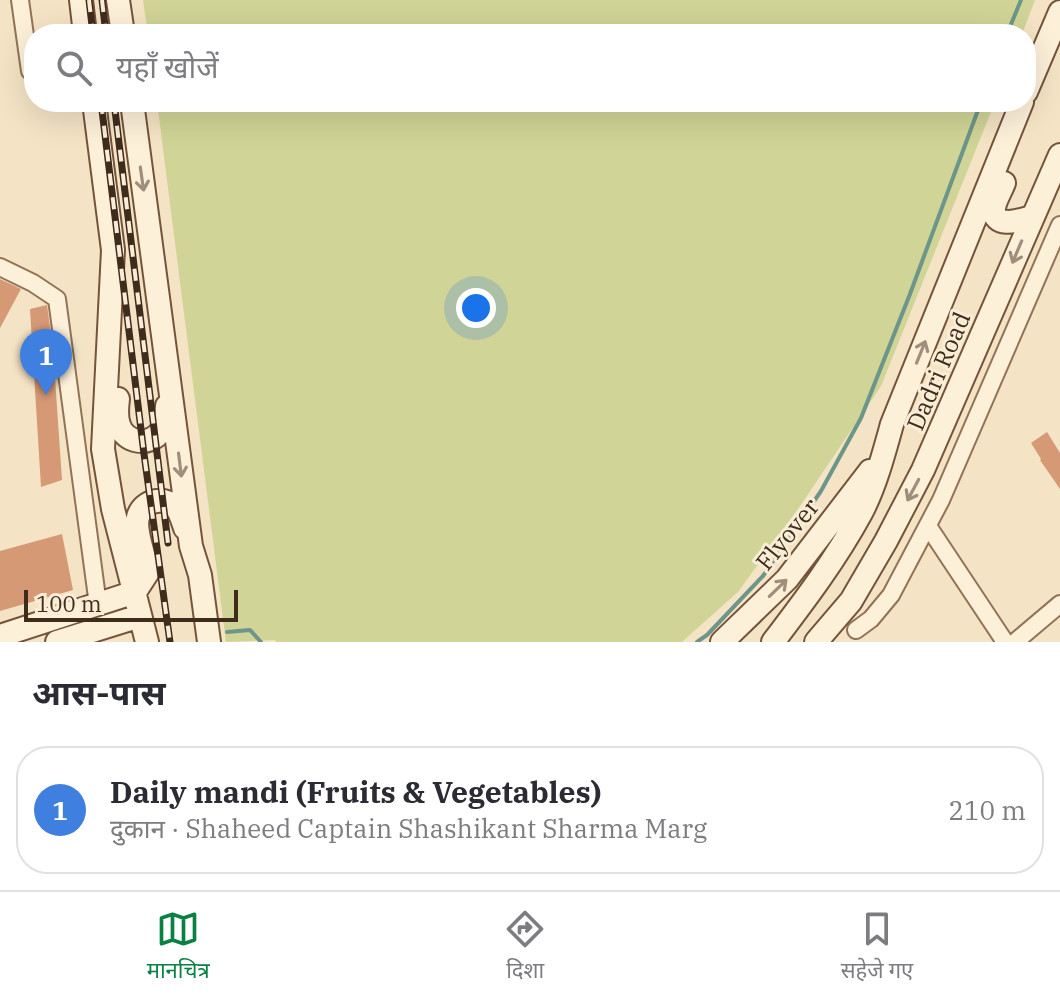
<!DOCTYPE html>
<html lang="hi">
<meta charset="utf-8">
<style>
:root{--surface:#fff;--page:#f2f2f3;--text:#2b2b33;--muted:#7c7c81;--line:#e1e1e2;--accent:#0b8043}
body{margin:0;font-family:"IBM Plex Serif","Noto Sans Devanagari",serif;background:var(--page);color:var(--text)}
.scale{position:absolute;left:24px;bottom:20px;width:214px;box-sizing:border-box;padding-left:8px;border:4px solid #402c1d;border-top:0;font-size:22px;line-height:28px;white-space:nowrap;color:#402c1d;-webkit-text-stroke:6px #faedd5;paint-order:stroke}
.you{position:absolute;left:476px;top:308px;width:28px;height:28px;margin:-20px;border:6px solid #fff;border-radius:50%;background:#1a73e8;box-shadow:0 0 0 12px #1a73e833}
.badge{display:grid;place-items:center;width:52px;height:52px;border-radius:50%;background:var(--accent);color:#fff;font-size:26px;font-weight:700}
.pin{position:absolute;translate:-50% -66px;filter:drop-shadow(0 2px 4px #0008)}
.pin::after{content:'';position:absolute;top:42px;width:28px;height:24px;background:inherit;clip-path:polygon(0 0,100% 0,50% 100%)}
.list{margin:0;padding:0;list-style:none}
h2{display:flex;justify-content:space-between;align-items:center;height:104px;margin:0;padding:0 32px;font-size:34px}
h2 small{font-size:26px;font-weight:400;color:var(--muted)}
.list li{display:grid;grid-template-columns:52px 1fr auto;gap:24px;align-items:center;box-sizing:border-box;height:128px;margin:0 16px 16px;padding:0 16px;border:2px solid var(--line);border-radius:32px}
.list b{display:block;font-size:30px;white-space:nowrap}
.list p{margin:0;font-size:26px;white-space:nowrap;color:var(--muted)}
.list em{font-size:26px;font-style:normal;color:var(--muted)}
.icon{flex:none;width:44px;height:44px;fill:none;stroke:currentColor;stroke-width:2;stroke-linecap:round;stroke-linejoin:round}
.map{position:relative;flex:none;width:1060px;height:642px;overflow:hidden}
.search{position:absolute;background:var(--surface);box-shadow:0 8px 32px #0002;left:24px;right:24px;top:24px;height:88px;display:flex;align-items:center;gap:20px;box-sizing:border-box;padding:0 28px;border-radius:32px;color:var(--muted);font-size:30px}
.sheet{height:248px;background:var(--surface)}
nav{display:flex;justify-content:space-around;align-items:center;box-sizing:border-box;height:112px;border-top:2px solid var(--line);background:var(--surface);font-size:22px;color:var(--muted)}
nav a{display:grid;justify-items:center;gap:4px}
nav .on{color:var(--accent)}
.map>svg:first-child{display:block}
.green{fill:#d0d496}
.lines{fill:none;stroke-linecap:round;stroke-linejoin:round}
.stream{stroke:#6c9689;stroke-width:4}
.building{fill:#d69976}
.street-casing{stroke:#917358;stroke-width:20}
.secondary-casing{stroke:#73543b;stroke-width:26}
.street{stroke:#fdf0d9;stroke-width:16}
.secondary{stroke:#fdf0d9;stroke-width:22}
.rail-casing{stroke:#402c1d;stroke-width:7}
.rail{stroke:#faedd5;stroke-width:4;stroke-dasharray:12;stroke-linecap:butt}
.oneway{stroke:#9e8e7b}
.labels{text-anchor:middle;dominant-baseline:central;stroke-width:6;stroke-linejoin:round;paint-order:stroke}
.street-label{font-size:24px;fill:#402c1d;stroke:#faedd5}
</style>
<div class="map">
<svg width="1060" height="642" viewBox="0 0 1060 642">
<rect width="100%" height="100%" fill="#f4e3c4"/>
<path class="green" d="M 143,0 L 1035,0 L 1022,34 L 148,34 Z
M 157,102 L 995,102 L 881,386 L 798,509 L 738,592 L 684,640 L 682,642 L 276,642 L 275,640 L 226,642 Z"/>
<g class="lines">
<path class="stream" d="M 1007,34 L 1021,0
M 227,632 L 250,630 L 261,642
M 697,642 L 707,635 L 763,576 L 821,491 L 861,418 L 910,294 L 981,102"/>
</g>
<path class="building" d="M 0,279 L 21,289 L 0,328 Z
M 47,305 L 53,349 L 62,480 L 41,487 L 30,309 Z
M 1047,432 L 1060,453 L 1060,489 L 1040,460 L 1041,459 L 1031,443 Z
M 62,534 L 73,590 L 0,611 L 0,551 Z"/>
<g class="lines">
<g class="street-casing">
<path id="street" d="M 20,0 L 30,71
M 0,267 L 33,283 L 57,299 L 98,605
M 928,526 L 1005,642
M 856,630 L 871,619 L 891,595 L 941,500 L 1060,225
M 1015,642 L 1060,604"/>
</g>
<g class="secondary-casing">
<path id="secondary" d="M 81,0 L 85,34
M 118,0 L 123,34
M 1026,92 L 1060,12
M 94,102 L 113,250 L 103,449 L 113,509 L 147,642
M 132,102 L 191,546 L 200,575 L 209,642
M 1004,183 C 1001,191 995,200 994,208 C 993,230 1021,220 1032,217
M 118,399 C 117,407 116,417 119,425 C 125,443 150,447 161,431 C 167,424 166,415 167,406
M 135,592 L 148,572 C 145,558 134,530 138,517 C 143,499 167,495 178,510 C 181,515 183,522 185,528
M 0,636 L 135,592
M 57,642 L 140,616
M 722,642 L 787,579 L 870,471
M 773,642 C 805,600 836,559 861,513 C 875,487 884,453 892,424 L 1022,102
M 816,642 L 851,601 L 886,541 L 923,470 L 1060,155"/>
</g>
<use href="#street" class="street"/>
<use href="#secondary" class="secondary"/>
<g class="rail-casing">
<path id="rail" d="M 89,0 L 93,34
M 102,0 L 106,34
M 101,102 L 144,454 L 170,642
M 114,102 L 168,543"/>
</g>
<use href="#rail" class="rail"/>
</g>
<defs><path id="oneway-shaft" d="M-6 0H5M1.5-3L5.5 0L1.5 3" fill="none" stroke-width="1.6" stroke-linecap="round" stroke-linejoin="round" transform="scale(2)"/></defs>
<g class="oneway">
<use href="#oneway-shaft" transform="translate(142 179) rotate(82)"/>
<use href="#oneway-shaft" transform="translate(1017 252) rotate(113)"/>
<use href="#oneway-shaft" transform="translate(921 352) rotate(-68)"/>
<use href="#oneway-shaft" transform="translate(180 465) rotate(83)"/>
<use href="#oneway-shaft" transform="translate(913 490) rotate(118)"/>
<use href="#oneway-shaft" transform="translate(778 588) rotate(-44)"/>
</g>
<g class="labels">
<g class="street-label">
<text transform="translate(938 371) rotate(-67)">Dadri Road</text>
<text transform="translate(787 534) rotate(-51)">Flyover</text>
</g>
</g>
</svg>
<div class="scale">100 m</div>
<div class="you"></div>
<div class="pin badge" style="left:46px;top:395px;background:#3f7fe0">1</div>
<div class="search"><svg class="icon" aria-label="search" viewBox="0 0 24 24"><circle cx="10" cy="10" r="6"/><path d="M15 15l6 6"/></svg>यहाँ खोजें</div>
</div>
<section class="sheet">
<h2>आस-पास<small></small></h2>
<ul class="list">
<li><span class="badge" style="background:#3f7fe0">1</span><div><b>Daily mandi (Fruits &amp; Vegetables)</b><p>दुकान · Shaheed Captain Shashikant Sharma Marg</p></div><em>210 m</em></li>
</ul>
</section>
<nav>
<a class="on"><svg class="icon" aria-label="map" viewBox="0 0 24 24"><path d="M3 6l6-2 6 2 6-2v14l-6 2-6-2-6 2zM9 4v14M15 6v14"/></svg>मानचित्र</a>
<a><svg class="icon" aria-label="directions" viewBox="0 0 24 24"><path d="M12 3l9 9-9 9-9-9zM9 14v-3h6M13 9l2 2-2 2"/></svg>दिशा</a>
<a><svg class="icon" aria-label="saved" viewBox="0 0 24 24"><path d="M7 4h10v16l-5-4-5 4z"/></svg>सहेजे गए</a>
</nav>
